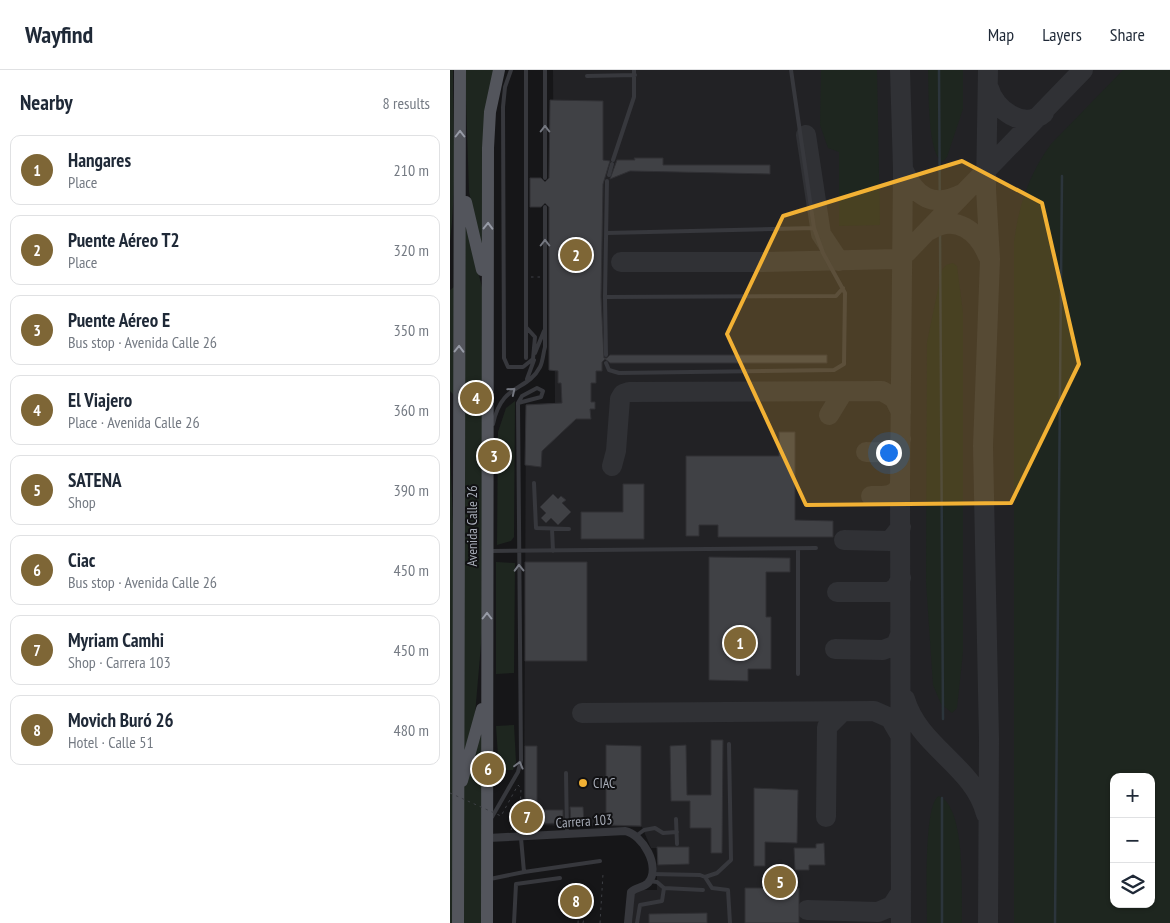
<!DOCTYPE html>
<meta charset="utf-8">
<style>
:root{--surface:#fff;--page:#f6f6f7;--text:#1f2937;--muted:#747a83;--line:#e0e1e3;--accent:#7e6636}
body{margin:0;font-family:"PT Sans Narrow",sans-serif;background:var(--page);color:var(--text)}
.controls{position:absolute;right:15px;bottom:15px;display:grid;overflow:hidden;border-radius:10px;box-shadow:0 1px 4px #0004}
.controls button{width:45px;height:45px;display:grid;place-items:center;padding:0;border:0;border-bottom:1px solid var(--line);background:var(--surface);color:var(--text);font:25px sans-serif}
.you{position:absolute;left:438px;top:382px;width:18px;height:18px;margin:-12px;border:4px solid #fff;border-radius:50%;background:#1a73e8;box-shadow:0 0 0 8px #1a73e833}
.badge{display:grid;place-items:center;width:32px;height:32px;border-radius:50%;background:var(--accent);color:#fff;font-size:16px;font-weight:700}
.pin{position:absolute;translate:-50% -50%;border:2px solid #fff;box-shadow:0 1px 5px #0006}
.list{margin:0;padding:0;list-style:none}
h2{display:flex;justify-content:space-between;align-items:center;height:65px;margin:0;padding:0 20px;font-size:21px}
h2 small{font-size:16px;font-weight:400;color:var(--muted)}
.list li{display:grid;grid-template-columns:32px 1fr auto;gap:15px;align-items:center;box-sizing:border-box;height:70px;margin:0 10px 10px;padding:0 10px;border:1px solid var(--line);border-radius:10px}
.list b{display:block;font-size:19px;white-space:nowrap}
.list p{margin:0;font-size:16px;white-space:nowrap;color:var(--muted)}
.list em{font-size:16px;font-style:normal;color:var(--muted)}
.icon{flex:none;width:28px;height:28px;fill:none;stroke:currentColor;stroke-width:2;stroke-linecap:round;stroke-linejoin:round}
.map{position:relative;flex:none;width:720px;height:853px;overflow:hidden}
header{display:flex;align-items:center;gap:30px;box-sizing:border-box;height:70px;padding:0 25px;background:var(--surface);border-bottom:1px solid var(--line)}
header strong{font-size:24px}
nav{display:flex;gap:28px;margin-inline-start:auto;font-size:18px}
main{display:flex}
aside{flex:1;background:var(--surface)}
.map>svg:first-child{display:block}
.built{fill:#222225;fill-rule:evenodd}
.green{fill:#1e261f;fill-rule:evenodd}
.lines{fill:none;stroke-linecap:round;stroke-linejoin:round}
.stream{stroke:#2c353c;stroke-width:2.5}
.taxiway{stroke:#303135;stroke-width:20}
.building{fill:#404145;stroke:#303034}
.path{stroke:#3d3f44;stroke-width:1;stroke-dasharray:2.5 4;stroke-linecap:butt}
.lane{stroke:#37383d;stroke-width:4}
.street{stroke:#37383d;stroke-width:8}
.primary{stroke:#53555c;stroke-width:12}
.path-bridge{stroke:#3d3f44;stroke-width:1;stroke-dasharray:2.5 4;stroke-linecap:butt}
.oneway{stroke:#757881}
.oneway2{stroke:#979ba6}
.marked{fill:#f2b134;fill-opacity:0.2;stroke:#f2b134;stroke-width:4;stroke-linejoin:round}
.poi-dot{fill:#f2b134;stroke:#111113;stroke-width:2}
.labels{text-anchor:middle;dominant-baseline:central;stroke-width:4;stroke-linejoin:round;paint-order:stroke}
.street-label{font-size:14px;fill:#a8adb8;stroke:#111113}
.poi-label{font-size:14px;fill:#a8adb8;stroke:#111113;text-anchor:start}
</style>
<header>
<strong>Wayfind</strong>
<nav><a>Map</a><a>Layers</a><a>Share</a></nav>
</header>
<main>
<aside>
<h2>Nearby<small>8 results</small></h2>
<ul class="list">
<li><span class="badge">1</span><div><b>Hangares</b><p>Place</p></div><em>210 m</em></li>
<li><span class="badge">2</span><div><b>Puente Aéreo T2</b><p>Place</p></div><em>320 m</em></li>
<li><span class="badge">3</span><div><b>Puente Aéreo E</b><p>Bus stop · Avenida Calle 26</p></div><em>350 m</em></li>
<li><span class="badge">4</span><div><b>El Viajero</b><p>Place · Avenida Calle 26</p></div><em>360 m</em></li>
<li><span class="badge">5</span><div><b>SATENA</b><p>Shop</p></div><em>390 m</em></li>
<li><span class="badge">6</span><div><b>Ciac</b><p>Bus stop · Avenida Calle 26</p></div><em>450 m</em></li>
<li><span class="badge">7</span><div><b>Myriam Camhi</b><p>Shop · Carrera 103</p></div><em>450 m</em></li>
<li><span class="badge">8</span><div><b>Movich Buró 26</b><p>Hotel · Calle 51</p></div><em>480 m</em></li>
</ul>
</aside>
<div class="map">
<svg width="720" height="853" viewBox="0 0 720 853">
<rect width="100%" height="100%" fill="#161618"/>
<path class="built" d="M 103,0 L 720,0 L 720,853 L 182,853 L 184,824 L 191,820 L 207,820 L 207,778 L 201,778 L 192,757 L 74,755 L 76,334 L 105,333 ZM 664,707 L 701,707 L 701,834 L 664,834 Z"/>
<path class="green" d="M 0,0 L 3,0 C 3,57 7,115 0,172 Z
M 15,0 L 44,0 L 32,183 L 19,122 Z
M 371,0 L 427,0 L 430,155 L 389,156 L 389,82 L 378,78 L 370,55 Z
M 478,0 L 513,0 L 513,39 L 497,87 L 493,92 C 477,85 479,17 478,0 Z
M 673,0 L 720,0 L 720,853 L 564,853 L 564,171 C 569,135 579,104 601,74 ZM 664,707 L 701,707 L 701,834 L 664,834 Z
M 15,151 L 32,217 L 32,563 L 24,656 L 12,693 Z
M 503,193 L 507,196 L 513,243 L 513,582 L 507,638 L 502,643 L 491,634 L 483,615 L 476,512 L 477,272 L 492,200 L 496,195 Z
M 4,217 L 4,325 L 0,321 L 0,220 Z
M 65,331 L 64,467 L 61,471 L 47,475 L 48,362 L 56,338 Z
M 0,378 L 3,453 L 3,853 L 0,853 Z
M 46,492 L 65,493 L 64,603 L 46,604 Z
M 34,655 L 32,853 L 13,853 L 12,721 Z
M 64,655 L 66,692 L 63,700 L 49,700 L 46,656 Z
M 489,726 C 517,738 511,826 512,853 L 477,853 C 477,834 473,733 489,726 Z"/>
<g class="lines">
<path class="stream" d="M 489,0 L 493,649
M 492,853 L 492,728
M 605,853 L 612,106"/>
<path class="taxiway" d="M 450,0 L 453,99 L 450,415 L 451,853
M 539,18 C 544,39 574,61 594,43
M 356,65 L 371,164 L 389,191
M 453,99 C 466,128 483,138 512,124
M 480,160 C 506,144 528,161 538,186
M 171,192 L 314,192 L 447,189 L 457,182 L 633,0
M 379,345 L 393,322
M 416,382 C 430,382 446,386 451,369
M 162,396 L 166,381 L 170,329 L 173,324 L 179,322 L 432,321 L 444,328 L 451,342
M 421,426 C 433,426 445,428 450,415
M 394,470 L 440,471 L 451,457
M 387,522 L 439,522 L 446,518 L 451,508
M 385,579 L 433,580 L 446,575 L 450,565
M 455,629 C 469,677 524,696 536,744
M 132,643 L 424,641 L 440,648 L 450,665
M 376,747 L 377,657 L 392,642
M 357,840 L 428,842 L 442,836 L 451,822
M 538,853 L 539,669 L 533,376 L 540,189 L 536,119 L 538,0"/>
</g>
<path class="building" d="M 100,30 L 153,31 L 153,90 L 160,91 L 153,114 L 151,227 L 154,288 L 157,288 L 160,285 L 377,285 L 377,293 L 160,293 L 155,289 L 152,292 L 152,301 L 146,301 L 146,313 L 141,313 L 141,332 L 145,332 L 145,339 L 140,339 L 141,349 L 126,349 L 92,381 L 91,397 L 75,395 L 76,335 L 112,333 L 111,313 L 108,313 L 108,301 L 99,300 L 99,137 L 95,133 L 91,137 L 80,137 L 80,108 L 91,108 L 95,112 L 99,108 Z
M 184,88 L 213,88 L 213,95 L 320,95 L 320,104 L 180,101 L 160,109 L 167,90 L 185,90 Z
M 329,362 L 345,362 L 345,450 L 383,451 L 383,467 L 268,467 L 268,455 L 249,455 L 249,466 L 236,466 L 236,386 L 329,386 Z
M 173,414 L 194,414 L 194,469 L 131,469 L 131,442 L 173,442 Z
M 103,424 L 108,429 L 111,426 L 116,430 L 112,433 L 121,442 L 108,455 L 101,448 L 96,453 L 91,448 L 96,443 L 90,437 Z
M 259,487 L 340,488 L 340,502 L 316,502 L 316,547 L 321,547 L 321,599 L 298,599 L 298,611 L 259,610 Z
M 75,492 L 137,492 L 137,591 L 75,591 Z
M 261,670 L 273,670 L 272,783 L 261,783 L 261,758 L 240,758 L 240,731 L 221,731 L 220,676 L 236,675 L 237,725 L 261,725 Z
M 156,675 L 191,676 L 191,756 L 156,755 Z
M 75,676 L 87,676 L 87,740 L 113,740 L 113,753 L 75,754 Z
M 304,718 L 348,720 L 347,773 L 315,772 L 315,796 L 304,796 Z
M 120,737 L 133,737 L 134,753 L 121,753 Z
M 374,773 L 375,795 L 359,795 L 359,800 L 345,800 L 344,778 L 366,778 L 366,774 Z
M 207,777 L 239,777 L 239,794 L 208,795 Z
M 295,818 L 349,818 L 349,853 L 295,853 Z
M 257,843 L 257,853 L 199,853 L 199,844 Z"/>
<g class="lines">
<path class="path" d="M 81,207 L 90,207
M 61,760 L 62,758 L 70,757 L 70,747
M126 833a7 7 0 1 1 14 0a7 7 0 1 1-14 0Z
M 128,853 L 129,839
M 133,853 L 136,839
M 150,853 L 153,804"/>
<path class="lane" d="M 61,0 L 55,17 L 53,37 L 54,288 L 58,297 L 73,297 L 83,289 L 85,267 L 76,257
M 76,0 L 76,288
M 95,0 L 95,108
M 137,6 L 185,5
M 163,90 L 184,27 L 184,0
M 159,105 L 162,94
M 157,163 L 364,158
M 155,227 L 386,226 L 393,218
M 85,283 L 94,261
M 156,285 L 155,227 L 157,111
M 156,293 L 159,300 L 169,303 L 384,300 L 394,294 L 395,223 L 373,183 L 364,158 L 341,0
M 77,309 L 84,290
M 43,354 C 52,312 77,322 90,297 C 93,291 93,284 95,277 L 95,137
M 84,413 L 86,458 L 119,459
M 102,459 L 103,481
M 348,479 L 348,604
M 41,481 L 366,478
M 116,703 L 117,763
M 42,747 L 68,702 L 71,690 L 68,333 L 72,326 L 87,318 L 93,321 L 91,327 L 68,333
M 226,749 L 227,774
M 186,766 L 194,760 L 205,758 L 213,763 L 227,762
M 71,768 L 74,802 L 150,791
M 202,804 L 250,805 L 255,807 L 262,818 L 278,820 L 280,853
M 255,807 L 267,803 L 281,790 L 279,674
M 40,809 L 74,802
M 199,811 L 207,812 L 214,818 L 253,820
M 64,853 L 66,814 L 110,808
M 187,853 L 190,835 L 212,831 L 214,818"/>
<path class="street" d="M 38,768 L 175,761 C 192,764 212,797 198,813 C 193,818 186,817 181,822 L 178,853"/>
<path class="primary" d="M 16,132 L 32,200
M 12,711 L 32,639
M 8,853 L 10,0
M 37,853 L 38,78 L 40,42 L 49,0"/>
<path class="path-bridge" d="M 0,723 L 51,746 L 68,715 L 71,718 L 70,747"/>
</g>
<defs><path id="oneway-chevron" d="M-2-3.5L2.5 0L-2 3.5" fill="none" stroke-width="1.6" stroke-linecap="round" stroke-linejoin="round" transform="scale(1.25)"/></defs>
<g class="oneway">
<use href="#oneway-chevron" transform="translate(95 59) rotate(-90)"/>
<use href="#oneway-chevron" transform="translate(95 173) rotate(-90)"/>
<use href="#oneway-chevron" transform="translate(62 321) rotate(-39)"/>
<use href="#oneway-chevron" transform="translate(69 498) rotate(-91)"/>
<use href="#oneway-chevron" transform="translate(69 695) rotate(-75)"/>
</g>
<g class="oneway2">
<use href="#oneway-chevron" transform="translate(10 64) rotate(-90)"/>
<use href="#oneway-chevron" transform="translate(38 156) rotate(-89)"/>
<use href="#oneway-chevron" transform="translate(9 279) rotate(-89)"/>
<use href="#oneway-chevron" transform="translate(37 546) rotate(-90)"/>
</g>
<path class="marked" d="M 512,91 L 592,133 L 629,294 L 561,433 L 356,435 L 277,264 L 333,146 Z"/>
<circle class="poi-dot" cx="133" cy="713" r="5"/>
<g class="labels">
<g class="street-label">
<text transform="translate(22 456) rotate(-90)">Avenida Calle 26</text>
<text transform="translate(134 751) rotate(-4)">Carrera 103</text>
</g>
<g class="poi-label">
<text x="143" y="713">CIAC</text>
</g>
</g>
</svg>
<div class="controls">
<button>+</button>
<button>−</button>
<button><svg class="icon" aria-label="layers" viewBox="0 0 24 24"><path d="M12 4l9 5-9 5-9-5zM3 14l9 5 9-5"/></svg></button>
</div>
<div class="you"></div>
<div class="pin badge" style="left:290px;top:573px">1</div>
<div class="pin badge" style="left:126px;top:185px">2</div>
<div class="pin badge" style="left:44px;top:386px">3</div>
<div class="pin badge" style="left:26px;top:328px">4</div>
<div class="pin badge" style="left:330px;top:812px">5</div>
<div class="pin badge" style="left:38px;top:699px">6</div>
<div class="pin badge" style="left:77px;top:747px">7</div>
<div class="pin badge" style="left:126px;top:831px">8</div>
</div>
</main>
